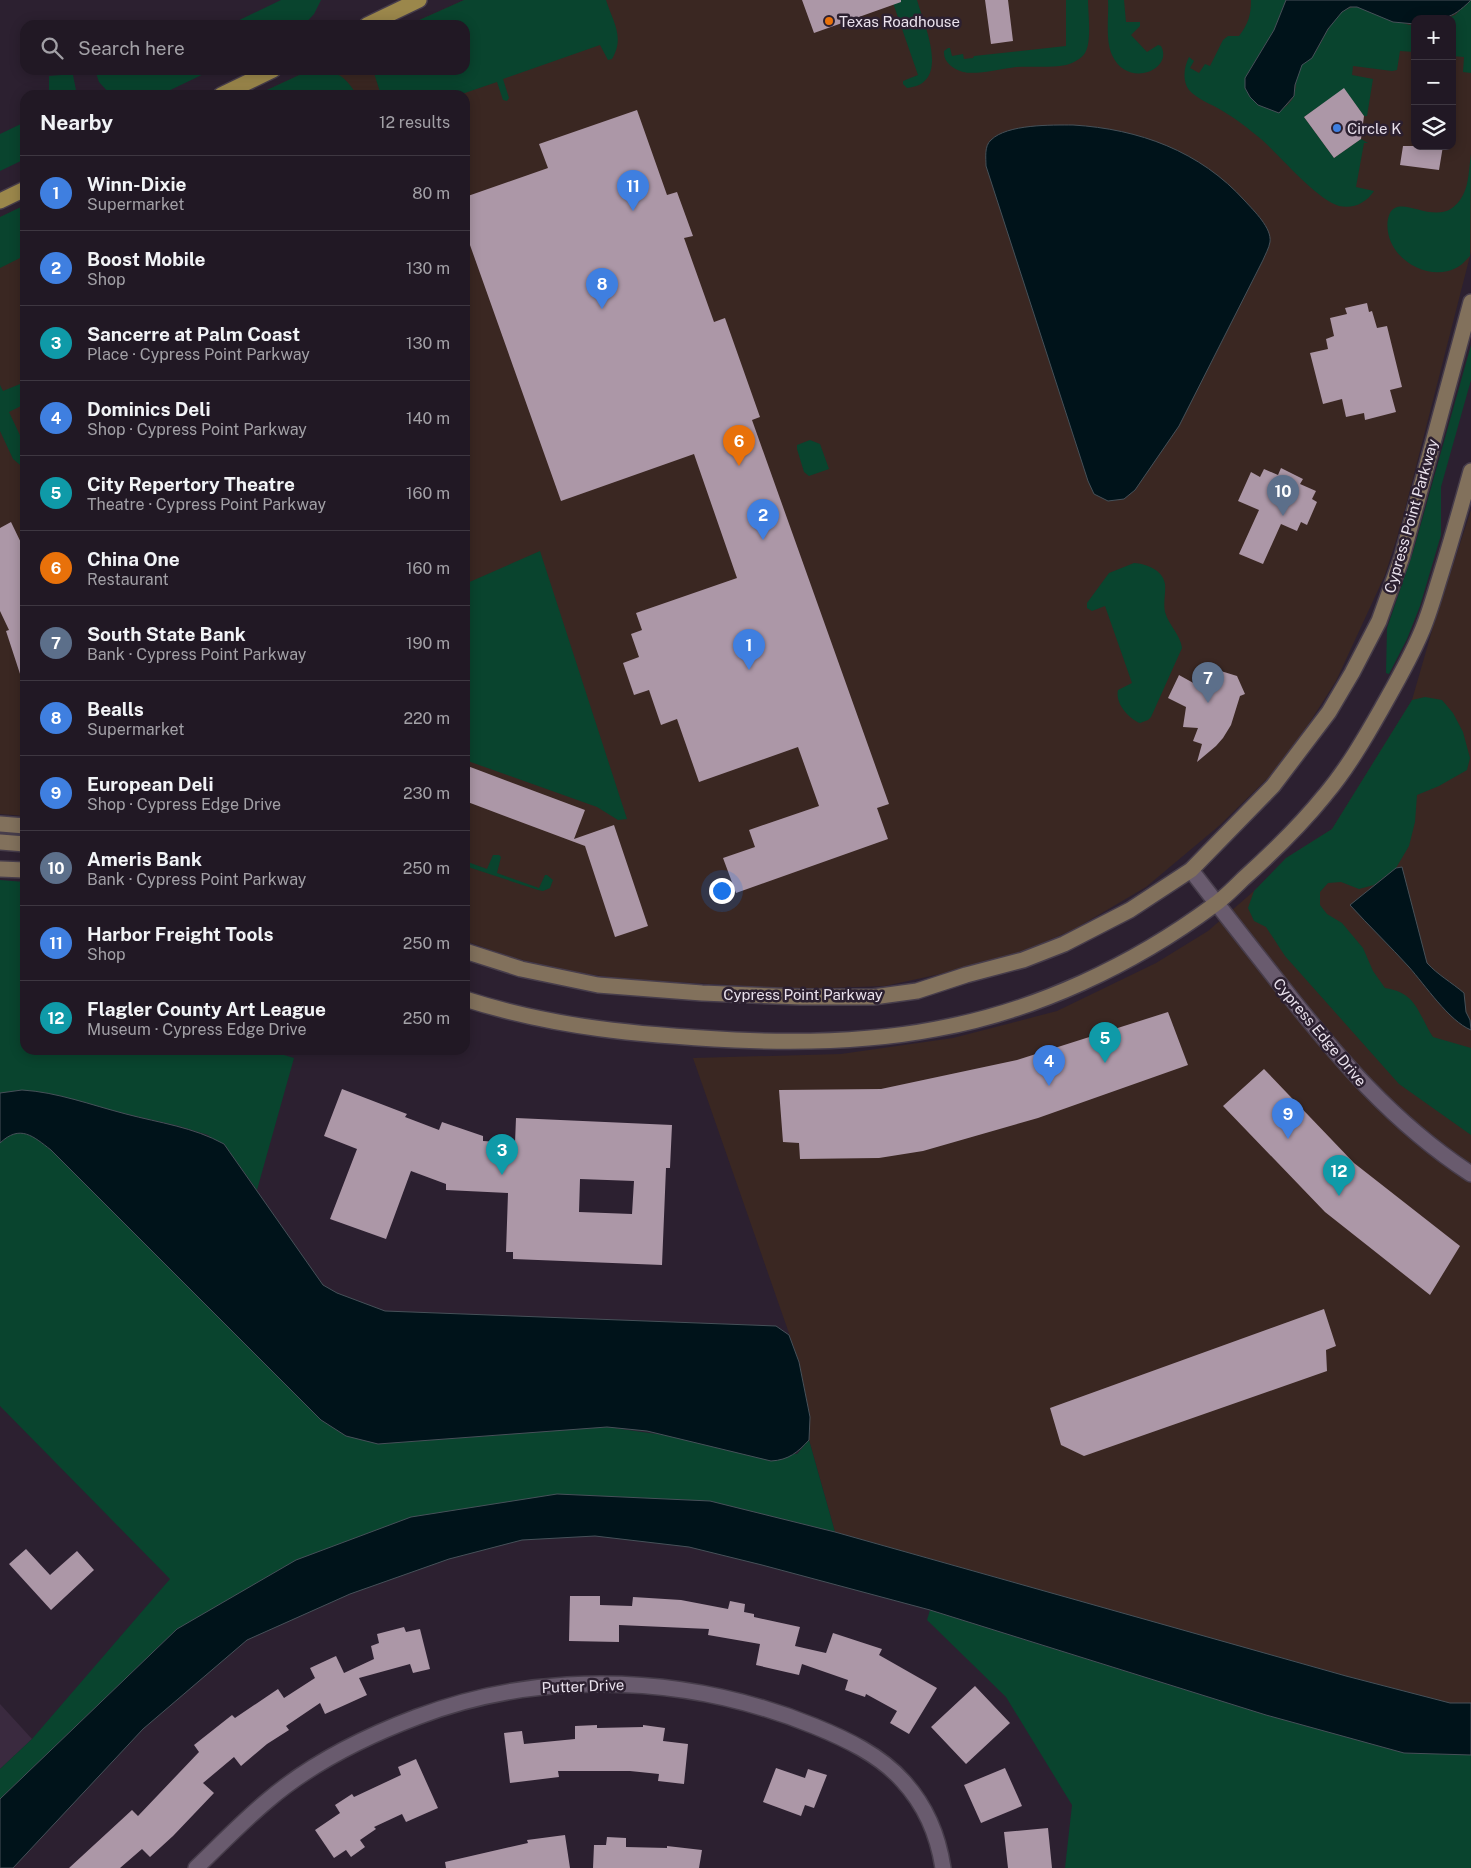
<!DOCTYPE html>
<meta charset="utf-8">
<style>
:root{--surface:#211824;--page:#2d2531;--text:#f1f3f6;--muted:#a2a0a6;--line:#3e3741;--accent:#3cd4a4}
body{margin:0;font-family:"Public Sans",sans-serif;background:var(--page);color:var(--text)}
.controls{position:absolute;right:15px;top:15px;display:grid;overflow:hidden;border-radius:10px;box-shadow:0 2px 12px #0003}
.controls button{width:45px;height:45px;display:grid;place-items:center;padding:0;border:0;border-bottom:1px solid var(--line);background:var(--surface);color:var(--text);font:25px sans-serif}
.you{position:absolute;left:721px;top:890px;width:18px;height:18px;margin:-12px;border:4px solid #fff;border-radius:50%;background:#1a73e8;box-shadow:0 0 0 8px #1a73e833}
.badge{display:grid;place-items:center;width:32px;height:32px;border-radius:50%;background:var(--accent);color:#fff;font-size:16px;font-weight:700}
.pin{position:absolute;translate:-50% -41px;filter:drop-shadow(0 1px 2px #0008)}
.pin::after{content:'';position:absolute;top:26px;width:18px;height:15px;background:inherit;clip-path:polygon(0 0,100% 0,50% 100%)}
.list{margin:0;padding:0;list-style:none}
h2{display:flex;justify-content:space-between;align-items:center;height:65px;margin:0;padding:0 20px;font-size:21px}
h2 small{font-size:16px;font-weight:400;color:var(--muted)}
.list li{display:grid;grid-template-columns:32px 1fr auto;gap:15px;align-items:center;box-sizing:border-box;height:75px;padding:0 20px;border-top:1px solid var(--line)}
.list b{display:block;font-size:19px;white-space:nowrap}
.list p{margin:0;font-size:16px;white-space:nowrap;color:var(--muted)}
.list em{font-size:16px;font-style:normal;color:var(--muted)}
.icon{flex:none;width:28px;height:28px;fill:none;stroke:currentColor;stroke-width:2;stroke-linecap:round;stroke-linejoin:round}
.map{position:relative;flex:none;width:1471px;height:1868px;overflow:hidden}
.search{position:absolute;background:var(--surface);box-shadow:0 2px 12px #0003;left:20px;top:20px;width:450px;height:55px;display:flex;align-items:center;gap:12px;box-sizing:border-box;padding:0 18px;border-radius:15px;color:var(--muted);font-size:19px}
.panel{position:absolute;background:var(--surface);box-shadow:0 2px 12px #0003;left:20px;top:90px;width:450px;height:965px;border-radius:15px}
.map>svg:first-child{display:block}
.commercial{fill:#3a2722;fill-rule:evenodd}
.built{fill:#3a2a3f}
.green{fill:#09442e}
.water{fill:#00131a;stroke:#465159}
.building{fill:#ac97a7;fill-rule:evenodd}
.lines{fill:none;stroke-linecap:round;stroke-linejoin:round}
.street-casing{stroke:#473d4b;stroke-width:18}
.secondary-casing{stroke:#473d4b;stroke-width:18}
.primary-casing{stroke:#473d4b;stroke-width:18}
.street{stroke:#695b6e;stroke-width:15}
.secondary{stroke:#82715c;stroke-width:15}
.primary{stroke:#9b874b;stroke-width:15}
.food-dot{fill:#e8710a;stroke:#2c2030;stroke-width:2}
.shop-dot{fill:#3f7fe0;stroke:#2c2030;stroke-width:2}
.labels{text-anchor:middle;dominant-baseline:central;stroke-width:5;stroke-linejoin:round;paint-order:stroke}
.poi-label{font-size:15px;fill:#eae2ed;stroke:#2c2030;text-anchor:start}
.street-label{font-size:15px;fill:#eae2ed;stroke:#2c2030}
</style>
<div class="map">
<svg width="1471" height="1868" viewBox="0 0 1471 1868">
<rect width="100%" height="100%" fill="#2c2030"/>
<path class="commercial" d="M 464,0 L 1471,0 L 1471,252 L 1401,525 L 1385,575 L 1336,681 L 1308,725 L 1274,772 L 1220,825 L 1146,887 L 1073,930 L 1016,954 L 968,968 L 885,986 L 798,989 L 622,979 L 573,972 L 514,958 L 465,941 L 465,95 L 256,95 L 310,70 L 465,70 L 465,25 L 408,25 ZM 1415,19 L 1452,19 L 1452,146 L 1415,146 Z
M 25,205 L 25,816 L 0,814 L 0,217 Z
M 1471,510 L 1471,1703 L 1450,1703 L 1346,1676 L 835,1532 L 809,1440 L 810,1417 L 799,1362 L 693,1058 L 841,1054 L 953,1038 L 1057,1011 L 1156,963 L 1208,931 L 1254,891 L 1286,858 L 1332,829 L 1412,700 L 1433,627 Z"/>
<path class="built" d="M 0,1704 L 32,1739 L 0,1769 Z"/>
<path class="green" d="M 281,0 L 321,0 L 314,14 L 304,25 L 229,25 Z
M 464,0 L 606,0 C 613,22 625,37 612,59 L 608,60 L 600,45 L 503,79 L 509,98 L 507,101 L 503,100 L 497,82 L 459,95 L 381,95 L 373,70 L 465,70 L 465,25 L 408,25 Z
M 892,0 L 917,0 C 924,25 952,84 907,88 L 903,84 L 903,81 L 918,75 Z
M 1066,0 L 1088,0 C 1088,13 1092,42 1085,53 C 1081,59 1073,63 1066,65 C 1050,68 1032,66 1016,67 C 1001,69 976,75 963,72 C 953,69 943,62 944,51 L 948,48 L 950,48 L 952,56 L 963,54 L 964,59 L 973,58 L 974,56 L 1066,46 Z
M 1108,0 L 1124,0 L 1126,22 L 1140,22 L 1140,26 L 1131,35 L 1147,52 L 1158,45 L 1161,46 C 1174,70 1127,89 1112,55 C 1105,39 1109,17 1108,0 Z
M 1251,0 L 1286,0 L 1274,30 L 1245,78 L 1245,88 L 1250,97 L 1258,105 L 1279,113 C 1283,108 1292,102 1294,96 C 1297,86 1295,75 1301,66 C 1304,62 1310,60 1313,56 C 1325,40 1333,7 1357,7 L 1409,25 L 1415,24 L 1415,52 L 1400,51 L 1397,70 L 1392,71 L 1353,66 L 1352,75 L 1373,79 L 1367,116 L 1364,116 L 1344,89 L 1304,117 L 1334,158 L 1361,139 L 1368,143 L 1364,143 L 1356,187 L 1374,191 C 1366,203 1354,209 1339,206 C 1317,200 1280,156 1261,139 C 1249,129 1235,118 1221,110 C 1211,104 1197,99 1189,90 C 1182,81 1184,67 1189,57 L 1194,61 L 1190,68 L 1199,73 L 1205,64 L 1210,66 L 1223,40 L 1228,36 L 1239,36 C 1248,24 1251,16 1251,0 Z
M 1471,0 L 1471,73 L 1463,72 L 1464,57 L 1452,56 L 1452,19 L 1445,19 L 1455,15 Z
M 61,70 L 72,70 L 77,95 L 49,95 L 49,76 L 61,75 Z
M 95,70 L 212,70 L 160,95 L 111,95 L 99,82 Z
M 310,70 C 335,70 344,74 357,95 L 256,95 Z
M 25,122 L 25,159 L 0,171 L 0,134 Z
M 1471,154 L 1470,256 C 1466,260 1461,266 1456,268 C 1429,282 1392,260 1388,232 C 1387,226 1387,219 1390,213 C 1402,191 1442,235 1463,195 C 1469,184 1469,167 1471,154 Z
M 25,205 L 25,262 L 22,257 L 0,268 L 0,217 Z
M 1471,345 L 1471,380 L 1441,487 L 1441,535 L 1420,606 L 1407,639 L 1389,674 L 1386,673 L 1387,628 L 1413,552 Z
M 25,382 L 25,404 L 9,412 L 25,446 L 25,469 L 13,459 L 0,431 L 0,385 L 3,391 Z
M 810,440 L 820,444 L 829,469 L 809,476 L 804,472 L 797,449 L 797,445 Z
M 540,551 L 627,819 L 618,820 L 597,807 L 465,760 L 465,584 Z
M 1134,563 C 1147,564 1163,570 1165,584 C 1166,593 1163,603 1165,612 C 1169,626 1180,634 1182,648 L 1151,717 L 1148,720 L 1140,723 C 1128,718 1115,703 1118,690 L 1132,683 L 1105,606 L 1092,611 L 1087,608 L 1087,603 L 1109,573 Z
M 1425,697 L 1442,700 L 1453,713 L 1463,732 L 1470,758 L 1467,770 L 1439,786 L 1417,795 L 1415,822 L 1409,846 L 1396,868 L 1374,885 L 1359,889 L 1341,882 L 1328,883 L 1320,892 L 1320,905 L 1327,914 L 1342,923 L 1363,948 L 1373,971 L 1385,988 C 1417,993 1417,1012 1433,1037 L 1471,1048 L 1471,1135 L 1399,1084 L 1285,956 L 1266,927 L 1254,921 L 1248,908 L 1254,891 L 1286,858 L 1332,829 L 1412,700 Z
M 493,855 L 499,855 L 501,857 L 497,873 L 539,888 L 545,875 L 547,875 L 553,880 L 550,888 L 543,891 L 538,890 L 465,866 L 465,861 L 487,869 Z
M 0,880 L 25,882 L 25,1050 L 267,1050 L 294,1058 L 257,1190 L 236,1161 L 208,1135 L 179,1126 L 22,1090 L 0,1093 Z
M 17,1132 L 32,1135 L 51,1150 L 321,1420 L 346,1436 L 378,1444 L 607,1427 L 797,1454 L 809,1440 L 835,1532 L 710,1501 L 557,1494 L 177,1629 L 0,1799 L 0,1769 L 32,1739 L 170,1579 L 0,1406 L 0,1143 L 7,1137 Z
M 930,1610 L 1266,1715 L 1404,1753 L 1471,1755 L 1471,1868 L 1065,1868 L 1072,1805 L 1006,1697 L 927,1620 Z"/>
<path class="water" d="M 1286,0 L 1471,0 C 1450,21 1443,19 1415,19 L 1415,24 L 1393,22 L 1357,7 L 1350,7 L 1342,12 L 1328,29 L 1312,58 L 1302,65 L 1295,85 L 1294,96 L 1279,113 L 1258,105 L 1250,97 L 1245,88 L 1245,78 L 1274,30 Z
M 1073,125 C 1139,129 1200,151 1245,201 C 1254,211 1272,228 1270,242 C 1269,248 1265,255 1263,260 L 1179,426 L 1135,490 L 1124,499 L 1108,501 L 1094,494 L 1088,481 L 986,166 C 986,158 984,146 991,140 C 1007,124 1052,125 1073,125 Z
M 1402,867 L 1427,963 C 1438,975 1451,982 1464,993 L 1466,1012 L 1470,1020 L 1471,1030 C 1449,1021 1425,985 1409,967 C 1390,946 1369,926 1350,905 L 1396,868 Z
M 22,1090 C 57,1092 91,1105 126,1114 C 160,1123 193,1127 224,1144 L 323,1285 L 337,1293 L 385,1311 L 776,1326 L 789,1335 L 799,1362 L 810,1417 L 809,1440 C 798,1452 789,1460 771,1461 L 647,1431 L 607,1427 L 378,1444 L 346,1436 L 321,1420 L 51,1150 C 33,1136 20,1124 0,1143 L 0,1093 Z
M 557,1494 L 710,1501 L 835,1532 L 1346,1676 L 1450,1703 L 1471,1703 L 1471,1755 L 1404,1753 L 1266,1715 L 930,1610 L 762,1565 L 689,1547 L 595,1536 L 522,1540 L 449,1559 L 350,1594 L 247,1640 L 143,1729 L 13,1868 L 0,1868 L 0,1799 L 177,1629 L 296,1560 L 411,1517 Z"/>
<path class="building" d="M 802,0 L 901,0 L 901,2 L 814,33 Z
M 985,0 L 1008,0 L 1013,41 L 991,44 Z
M 1344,88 L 1364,116 L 1361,139 L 1334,158 L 1304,117 Z
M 637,110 L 667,195 L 677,192 L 693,236 L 684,238 L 714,322 L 725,318 L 760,417 L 752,420 L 889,804 L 877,808 L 888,839 L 736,893 L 723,858 L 755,847 L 749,830 L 819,806 L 798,747 L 699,782 L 677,719 L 661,725 L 649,690 L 634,695 L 623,663 L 639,657 L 631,634 L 642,630 L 636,613 L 737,578 L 694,454 L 561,501 L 465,231 L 465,197 L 548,168 L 539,144 Z
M 1403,146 L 1443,146 L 1439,170 L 1400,165 Z
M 1367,303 L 1369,312 L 1372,311 L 1377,328 L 1387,326 L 1402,387 L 1390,390 L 1396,412 L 1365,420 L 1364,413 L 1346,417 L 1342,399 L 1323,404 L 1310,353 L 1328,349 L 1326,339 L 1334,336 L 1330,318 L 1347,314 L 1345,308 Z
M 1281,468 L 1303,479 L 1300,484 L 1316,491 L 1312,499 L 1317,502 L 1307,525 L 1301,522 L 1297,531 L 1281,524 L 1263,564 L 1239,554 L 1259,510 L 1238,501 L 1251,472 L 1260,477 L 1264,469 L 1278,475 Z
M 11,522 L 25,551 L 25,680 L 22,680 L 6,631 L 9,630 L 0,611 L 0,528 Z
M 1211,668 L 1237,676 L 1245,694 L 1240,696 L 1231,725 L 1223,738 L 1216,746 L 1197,762 L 1202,744 L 1193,741 L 1198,728 L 1183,727 L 1186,707 L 1168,698 L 1179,675 L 1197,685 Z
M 465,765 L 585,810 L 574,839 L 614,825 L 648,926 L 615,937 L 585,846 L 465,801 Z
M 1168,1012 L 1188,1065 L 1038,1118 L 923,1151 L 879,1158 L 800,1159 L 799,1143 L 783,1142 L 779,1090 L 881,1089 L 1017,1060 Z
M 1264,1069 L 1354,1163 L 1460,1246 L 1430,1295 L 1325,1212 L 1223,1106 Z
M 342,1089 L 407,1114 L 405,1117 L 439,1130 L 442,1122 L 483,1136 L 483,1141 L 515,1143 L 516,1118 L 672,1125 L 670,1168 L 666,1168 L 662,1265 L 513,1259 L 513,1252 L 506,1252 L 508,1193 L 446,1190 L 446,1184 L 411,1171 L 386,1239 L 330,1219 L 357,1149 L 324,1136 ZM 580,1179 L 634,1181 L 632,1214 L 579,1212 Z
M 1324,1309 L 1336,1346 L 1326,1350 L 1327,1371 L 1084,1456 L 1061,1445 L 1050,1408 Z
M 26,1549 L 50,1575 L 77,1551 L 94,1570 L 51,1610 L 9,1564 Z
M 570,1596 L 600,1596 L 600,1605 L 632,1606 L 633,1597 L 681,1600 L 728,1609 L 730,1601 L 745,1604 L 744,1612 L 754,1614 L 754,1617 L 800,1627 L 795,1646 L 826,1653 L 833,1633 L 882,1649 L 879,1655 L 937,1688 L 909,1734 L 890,1723 L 897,1711 L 866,1694 L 865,1697 L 845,1690 L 848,1680 L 802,1664 L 799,1675 L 756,1665 L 760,1644 L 708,1635 L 709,1629 L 619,1625 L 619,1642 L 569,1641 Z
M 404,1627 L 406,1632 L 420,1629 L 430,1669 L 413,1673 L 410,1664 L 359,1678 L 367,1695 L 325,1714 L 320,1703 L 286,1726 L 289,1730 L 267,1744 L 241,1766 L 234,1757 L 203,1783 L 214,1793 L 173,1836 L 150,1857 L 142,1849 L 120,1868 L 69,1868 L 132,1810 L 138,1816 L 199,1752 L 194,1745 L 232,1715 L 235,1718 L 278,1689 L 284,1698 L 315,1678 L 310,1668 L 336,1656 L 344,1673 L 374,1659 L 371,1646 L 379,1643 L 377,1634 Z
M 975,1686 L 1010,1723 L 966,1764 L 931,1727 Z
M 597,1725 L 597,1728 L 643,1727 L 643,1725 L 665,1728 L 663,1741 L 688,1744 L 684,1784 L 658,1781 L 659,1774 L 630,1771 L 558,1771 L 559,1777 L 510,1783 L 504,1733 L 522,1731 L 524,1744 L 575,1739 L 575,1726 Z
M 416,1759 L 438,1808 L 406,1822 L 402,1814 L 374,1827 L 376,1829 L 360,1840 L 365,1847 L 351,1857 L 346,1850 L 334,1858 L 315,1830 L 340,1813 L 335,1805 L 352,1794 L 354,1797 L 401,1775 L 398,1767 Z
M 776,1768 L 805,1778 L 808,1769 L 827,1775 L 814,1808 L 805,1805 L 801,1816 L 763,1802 Z
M 1005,1768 L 1022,1806 L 981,1823 L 964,1785 Z
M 1048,1828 L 1052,1868 L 1008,1868 L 1004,1832 Z
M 565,1835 L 570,1868 L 446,1868 L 445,1862 L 528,1843 L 527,1840 Z
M 607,1837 L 626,1838 L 626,1847 L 667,1848 L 667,1846 L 702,1850 L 699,1868 L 593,1868 L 594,1845 L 606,1845 Z"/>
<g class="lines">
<g class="street-casing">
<path id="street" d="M 1191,870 C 1220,908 1250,946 1280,984 C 1337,1057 1393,1123 1471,1174
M 196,1868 C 219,1846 242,1822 267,1801 C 310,1764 364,1737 417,1717 C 464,1699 516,1688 567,1685 C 652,1680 735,1694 814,1726 C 846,1739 880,1755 903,1781 C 926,1806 938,1835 943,1868"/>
</g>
<g class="secondary-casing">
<path id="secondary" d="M 0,824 L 25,826
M 0,842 L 25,844
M 0,869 L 25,870
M 465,951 L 521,969 L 598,985 L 702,993 L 801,997 L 873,997 L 917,991 L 966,975 L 1023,960 L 1064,944 L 1130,910 L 1191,870 L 1273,786 L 1329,712 L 1352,673 L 1379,621 L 1402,557 L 1471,302
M 465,999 C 556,1028 640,1035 735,1040 C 802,1043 869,1042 936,1029 C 1036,1011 1133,965 1214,905 C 1224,898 1234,888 1243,879 C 1272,853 1300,826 1325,795 C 1347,769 1365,738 1382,708 C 1396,683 1410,659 1421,633 C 1429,615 1434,596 1440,577 C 1451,542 1461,507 1471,471"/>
</g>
<g class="primary-casing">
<path id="primary" d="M 367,25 L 419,0
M 221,95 L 273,70
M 0,201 L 25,189"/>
</g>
<use href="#street" class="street"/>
<use href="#secondary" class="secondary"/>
<use href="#primary" class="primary"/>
</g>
<circle class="food-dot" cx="829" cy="21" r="5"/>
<circle class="shop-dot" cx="1337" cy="128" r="5"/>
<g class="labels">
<g class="poi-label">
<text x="839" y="21">Texas Roadhouse</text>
<text x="1347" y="128">Circle K</text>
</g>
<g class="street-label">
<text transform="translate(1411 516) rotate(-74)">Cypress Point Parkway</text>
<text x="803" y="994">Cypress Point Parkway</text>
<text transform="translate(1320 1032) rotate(50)">Cypress Edge Drive</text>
<text transform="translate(583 1686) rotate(-2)">Putter Drive</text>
</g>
</g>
</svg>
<div class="controls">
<button>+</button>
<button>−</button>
<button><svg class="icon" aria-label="layers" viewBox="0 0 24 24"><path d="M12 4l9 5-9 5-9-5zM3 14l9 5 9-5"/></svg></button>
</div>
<div class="you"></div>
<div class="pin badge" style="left:749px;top:670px;background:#3f7fe0">1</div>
<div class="pin badge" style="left:763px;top:540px;background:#3f7fe0">2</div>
<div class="pin badge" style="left:502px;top:1175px;background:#0f9aa8">3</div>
<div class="pin badge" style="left:1049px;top:1086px;background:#3f7fe0">4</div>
<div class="pin badge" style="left:1105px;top:1063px;background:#0f9aa8">5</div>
<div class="pin badge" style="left:739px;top:466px;background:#e8710a">6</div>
<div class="pin badge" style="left:1208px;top:703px;background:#5c6f8a">7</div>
<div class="pin badge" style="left:602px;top:309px;background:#3f7fe0">8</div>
<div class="pin badge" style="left:1288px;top:1139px;background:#3f7fe0">9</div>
<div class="pin badge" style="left:1283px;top:516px;background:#5c6f8a">10</div>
<div class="pin badge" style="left:633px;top:211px;background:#3f7fe0">11</div>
<div class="pin badge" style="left:1339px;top:1196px;background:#0f9aa8">12</div>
<div class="search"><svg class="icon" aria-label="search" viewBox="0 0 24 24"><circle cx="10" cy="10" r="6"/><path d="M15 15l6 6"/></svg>Search here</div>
<section class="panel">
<h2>Nearby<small>12 results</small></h2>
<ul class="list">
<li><span class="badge" style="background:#3f7fe0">1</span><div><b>Winn-Dixie</b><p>Supermarket</p></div><em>80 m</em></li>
<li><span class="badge" style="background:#3f7fe0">2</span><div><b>Boost Mobile</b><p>Shop</p></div><em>130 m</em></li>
<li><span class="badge" style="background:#0f9aa8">3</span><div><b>Sancerre at Palm Coast</b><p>Place · Cypress Point Parkway</p></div><em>130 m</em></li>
<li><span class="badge" style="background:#3f7fe0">4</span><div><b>Dominics Deli</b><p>Shop · Cypress Point Parkway</p></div><em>140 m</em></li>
<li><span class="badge" style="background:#0f9aa8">5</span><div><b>City Repertory Theatre</b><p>Theatre · Cypress Point Parkway</p></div><em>160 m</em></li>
<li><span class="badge" style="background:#e8710a">6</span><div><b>China One</b><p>Restaurant</p></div><em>160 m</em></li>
<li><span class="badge" style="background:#5c6f8a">7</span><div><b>South State Bank</b><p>Bank · Cypress Point Parkway</p></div><em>190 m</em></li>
<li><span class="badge" style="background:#3f7fe0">8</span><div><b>Bealls</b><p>Supermarket</p></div><em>220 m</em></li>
<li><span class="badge" style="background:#3f7fe0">9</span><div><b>European Deli</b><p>Shop · Cypress Edge Drive</p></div><em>230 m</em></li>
<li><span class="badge" style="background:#5c6f8a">10</span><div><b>Ameris Bank</b><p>Bank · Cypress Point Parkway</p></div><em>250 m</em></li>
<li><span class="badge" style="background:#3f7fe0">11</span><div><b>Harbor Freight Tools</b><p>Shop</p></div><em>250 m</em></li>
<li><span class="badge" style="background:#0f9aa8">12</span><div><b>Flagler County Art League</b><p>Museum · Cypress Edge Drive</p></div><em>250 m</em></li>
</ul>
</section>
</div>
